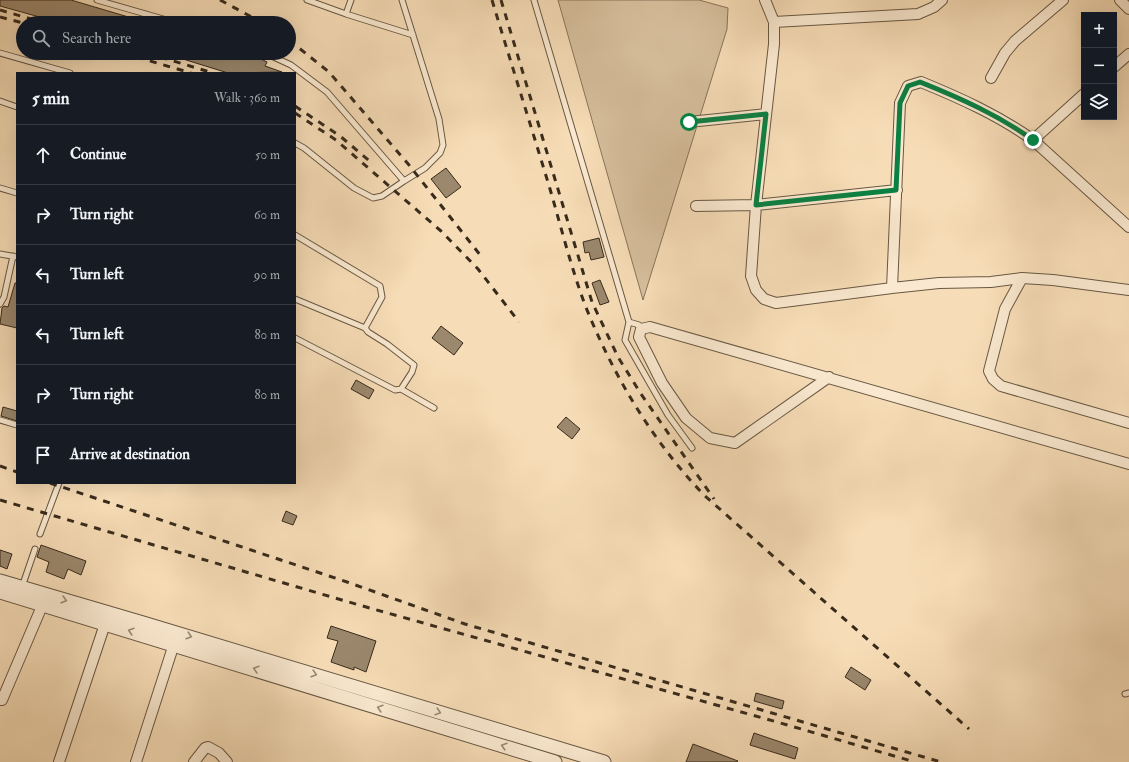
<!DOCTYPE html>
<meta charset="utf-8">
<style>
:root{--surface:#171b24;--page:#242831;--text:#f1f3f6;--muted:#9ea1a6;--line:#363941}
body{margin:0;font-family:"IM FELL Double Pica",serif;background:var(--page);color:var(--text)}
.controls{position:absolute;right:12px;top:12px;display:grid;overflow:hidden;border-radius:0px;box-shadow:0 4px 16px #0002}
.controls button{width:36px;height:36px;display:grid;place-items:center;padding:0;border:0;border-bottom:1px solid var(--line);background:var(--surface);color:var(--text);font:20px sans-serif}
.stop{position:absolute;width:12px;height:12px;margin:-9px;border:3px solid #0b8043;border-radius:50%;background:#fff}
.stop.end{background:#0b8043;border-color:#fff;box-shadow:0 1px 4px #0008}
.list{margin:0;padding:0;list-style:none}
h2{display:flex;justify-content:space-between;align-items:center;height:52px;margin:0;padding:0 16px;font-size:17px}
h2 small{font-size:13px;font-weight:400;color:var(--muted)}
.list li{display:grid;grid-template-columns:26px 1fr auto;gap:12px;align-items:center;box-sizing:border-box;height:60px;padding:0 16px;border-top:1px solid var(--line)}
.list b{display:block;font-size:15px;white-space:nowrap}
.list em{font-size:13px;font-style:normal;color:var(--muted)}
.icon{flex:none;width:22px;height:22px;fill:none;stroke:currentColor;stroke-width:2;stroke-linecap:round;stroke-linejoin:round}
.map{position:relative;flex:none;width:1129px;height:762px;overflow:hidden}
.search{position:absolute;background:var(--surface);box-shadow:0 4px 16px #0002;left:16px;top:16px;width:280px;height:44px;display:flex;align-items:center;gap:10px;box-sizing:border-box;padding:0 14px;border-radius:22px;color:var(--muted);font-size:15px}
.panel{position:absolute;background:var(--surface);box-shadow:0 4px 16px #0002;left:16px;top:72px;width:280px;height:412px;border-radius:0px}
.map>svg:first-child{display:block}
.green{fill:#d7bf9d;stroke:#88755c}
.building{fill:#9b886d;stroke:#382b1c}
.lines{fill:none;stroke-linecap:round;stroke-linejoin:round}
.service-casing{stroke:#685843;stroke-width:7}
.minor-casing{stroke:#685843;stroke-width:12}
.tertiary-casing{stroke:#685843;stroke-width:15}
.service{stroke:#fae9d0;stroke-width:5}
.minor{stroke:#fae9d0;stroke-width:10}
.tertiary{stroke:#fae9d0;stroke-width:13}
.rail{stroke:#382b1c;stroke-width:3;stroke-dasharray:7 7;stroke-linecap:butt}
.oneway{stroke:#998a76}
.route{stroke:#0b8043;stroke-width:5}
</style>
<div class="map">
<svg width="1129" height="762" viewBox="0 0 1129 762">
<rect width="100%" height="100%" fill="#f7ddb7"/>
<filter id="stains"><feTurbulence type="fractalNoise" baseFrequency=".005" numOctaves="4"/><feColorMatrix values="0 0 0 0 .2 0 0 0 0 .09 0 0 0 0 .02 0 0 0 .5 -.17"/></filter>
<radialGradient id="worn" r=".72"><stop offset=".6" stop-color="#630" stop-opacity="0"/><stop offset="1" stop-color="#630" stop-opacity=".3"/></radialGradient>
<path class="green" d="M 558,0 L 699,0 L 728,8 L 727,29 L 643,300 Z"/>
<path class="building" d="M 0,0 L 71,0 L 142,21 L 142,23 L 61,23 L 0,6 Z
M 171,53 L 244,53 L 259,58 L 267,62 L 265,66 L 282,72 L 228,73 L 170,55 Z
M 446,168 L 461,187 L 446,198 L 431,179 Z
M 599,238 L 604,257 L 591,260 L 589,252 L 585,253 L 583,242 Z
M 600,280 L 609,302 L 600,305 L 592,283 Z
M 15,283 L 17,283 L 17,328 L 0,324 L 2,308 L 4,306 L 8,307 Z
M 441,326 L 463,343 L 454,355 L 432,338 Z
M 356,380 L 374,390 L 369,399 L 351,389 Z
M 3,407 L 17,411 L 17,421 L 1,416 Z
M 566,417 L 580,429 L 572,439 L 557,427 Z
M 286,511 L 297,516 L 293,525 L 282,521 Z
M 41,545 L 86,561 L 81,575 L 68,569 L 64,579 L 46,572 L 49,562 L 37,557 Z
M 0,550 L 12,554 L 7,569 L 0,566 Z
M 331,626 L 376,641 L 366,672 L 354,667 L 354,670 L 331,662 L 338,641 L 327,638 Z
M 851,667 L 871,680 L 865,690 L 845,677 Z
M 756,693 L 784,701 L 782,709 L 754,701 Z
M 754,733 L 798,748 L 795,759 L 750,745 Z
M 693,744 L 738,761 L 737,762 L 686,762 Z"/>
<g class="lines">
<g class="service-casing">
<path id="service" d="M 97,0 L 177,23
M 307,0 L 346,14 L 351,0
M 534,0 L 629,322 L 639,325 L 641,329
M 346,14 L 413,35
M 0,53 L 70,73
M 265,53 L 291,65 L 327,92 L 404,181 L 425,168 L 440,153 L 443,145 L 439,119 L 402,0
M 0,101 L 17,107
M 295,143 L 304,148 L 354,188 L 373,198 L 382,196 L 404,181
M 0,188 L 17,193
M 295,235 L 380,286 L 382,297 L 365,328 L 368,332 L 387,344 L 414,365 L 412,372 L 401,389 L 395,390 L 295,338
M 0,254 L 17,257
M 295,299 L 365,328
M 0,304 L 4,297 L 13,256
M 629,322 L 625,340 L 668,415 L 692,448
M 401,389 L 434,408
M 0,420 L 17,425
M 40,534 L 59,483
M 22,587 L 35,549
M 1125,694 L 1129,693"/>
</g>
<g class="minor-casing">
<path id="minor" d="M 765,0 L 774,22 L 774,44 L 756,205 L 751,276 L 756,290 L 764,299 L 776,303 L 892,288 L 900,103 L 908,86 L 921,82 C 960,98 998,115 1033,140 L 1129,227
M 1120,0 L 1129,9
M 774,22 L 918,14 L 934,7 L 942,0
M 1114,67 L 1129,54
M 991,78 L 1005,53 L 1015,41 L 1063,0
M 689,122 L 766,114
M 1033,140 L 1084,94
M 696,206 L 756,205 L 897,190
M 1022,278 L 1005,309 L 989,371 L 993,379 L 1001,386 L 1129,423
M 892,288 L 939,283 L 991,282 L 1022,278 L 1053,280 L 1129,290
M 829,377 L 735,443 L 710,438 L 686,418 L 662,383 L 639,337 L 641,329 L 650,327 C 810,372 970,417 1129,464
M 0,700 L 2,700 L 45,599
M 59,762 L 105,624
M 136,762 L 174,644
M 194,762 L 205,748 L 208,747 L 219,753 L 227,762"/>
</g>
<g class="tertiary-casing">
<path id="tertiary" d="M 0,581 L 143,623 L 604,762
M 0,592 L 555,762"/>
</g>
<use href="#service" class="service"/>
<use href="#minor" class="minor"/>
<use href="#tertiary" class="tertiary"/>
<path class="rail" d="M 220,0 L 263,23
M 492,0 C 511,63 531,126 550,189 C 561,227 571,267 585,305 C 613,375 652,441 705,496 L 969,729
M 501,0 L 592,302 L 618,357 L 641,394 L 714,499
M 0,10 L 45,23
M 0,17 L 23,23
M 289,40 L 329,72 L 409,165 L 481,256
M 123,53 L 191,73
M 147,53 L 213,73
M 295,106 L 340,136 L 372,163
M 295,113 L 336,140 L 441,231 L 478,269 L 519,322
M 0,466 L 17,472
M 50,483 L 347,582 L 465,624 L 941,762
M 0,500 L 359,605 L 777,722 L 915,762"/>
</g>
<defs><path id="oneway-chevron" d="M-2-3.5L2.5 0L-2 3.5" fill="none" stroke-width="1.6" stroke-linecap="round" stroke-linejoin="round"/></defs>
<g class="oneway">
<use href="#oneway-chevron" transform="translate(64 600) rotate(16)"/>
<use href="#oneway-chevron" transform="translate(131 631) rotate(-163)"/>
<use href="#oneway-chevron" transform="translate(189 636) rotate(17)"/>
<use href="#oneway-chevron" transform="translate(256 669) rotate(-163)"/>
<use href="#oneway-chevron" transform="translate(314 674) rotate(17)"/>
<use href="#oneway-chevron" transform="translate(380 708) rotate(-163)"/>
<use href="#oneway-chevron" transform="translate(438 712) rotate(17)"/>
<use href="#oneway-chevron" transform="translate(504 746) rotate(-163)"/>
</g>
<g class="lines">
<path class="route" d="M 689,122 L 766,114 L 756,205 L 896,190 L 900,103 L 908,86 L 920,82 C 960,98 998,115 1033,140"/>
</g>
<rect width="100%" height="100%" filter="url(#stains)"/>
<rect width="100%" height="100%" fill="url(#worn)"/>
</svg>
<div class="controls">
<button>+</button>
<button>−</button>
<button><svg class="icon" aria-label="layers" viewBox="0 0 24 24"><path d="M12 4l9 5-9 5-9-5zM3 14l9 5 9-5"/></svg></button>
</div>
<div class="stop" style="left:689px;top:122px"></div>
<div class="stop end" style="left:1033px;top:140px"></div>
<div class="search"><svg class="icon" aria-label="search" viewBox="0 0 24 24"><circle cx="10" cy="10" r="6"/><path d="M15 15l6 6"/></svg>Search here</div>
<section class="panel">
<h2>5 min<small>Walk · 360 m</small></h2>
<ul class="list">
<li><svg class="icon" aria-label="ahead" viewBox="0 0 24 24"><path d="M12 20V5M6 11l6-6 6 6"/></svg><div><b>Continue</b></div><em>50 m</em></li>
<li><svg class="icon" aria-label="right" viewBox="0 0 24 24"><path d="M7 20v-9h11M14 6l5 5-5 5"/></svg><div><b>Turn right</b></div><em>60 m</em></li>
<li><svg class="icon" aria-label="left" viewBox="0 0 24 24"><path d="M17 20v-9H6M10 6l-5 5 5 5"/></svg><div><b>Turn left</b></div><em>90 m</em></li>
<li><svg class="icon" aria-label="left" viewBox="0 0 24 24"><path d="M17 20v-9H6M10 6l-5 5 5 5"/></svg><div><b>Turn left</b></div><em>80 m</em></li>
<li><svg class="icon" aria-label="right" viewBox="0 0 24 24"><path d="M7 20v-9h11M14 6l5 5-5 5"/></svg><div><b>Turn right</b></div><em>80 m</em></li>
<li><svg class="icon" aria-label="arrive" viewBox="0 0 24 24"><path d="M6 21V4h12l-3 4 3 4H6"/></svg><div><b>Arrive at destination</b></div></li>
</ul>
</section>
</div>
